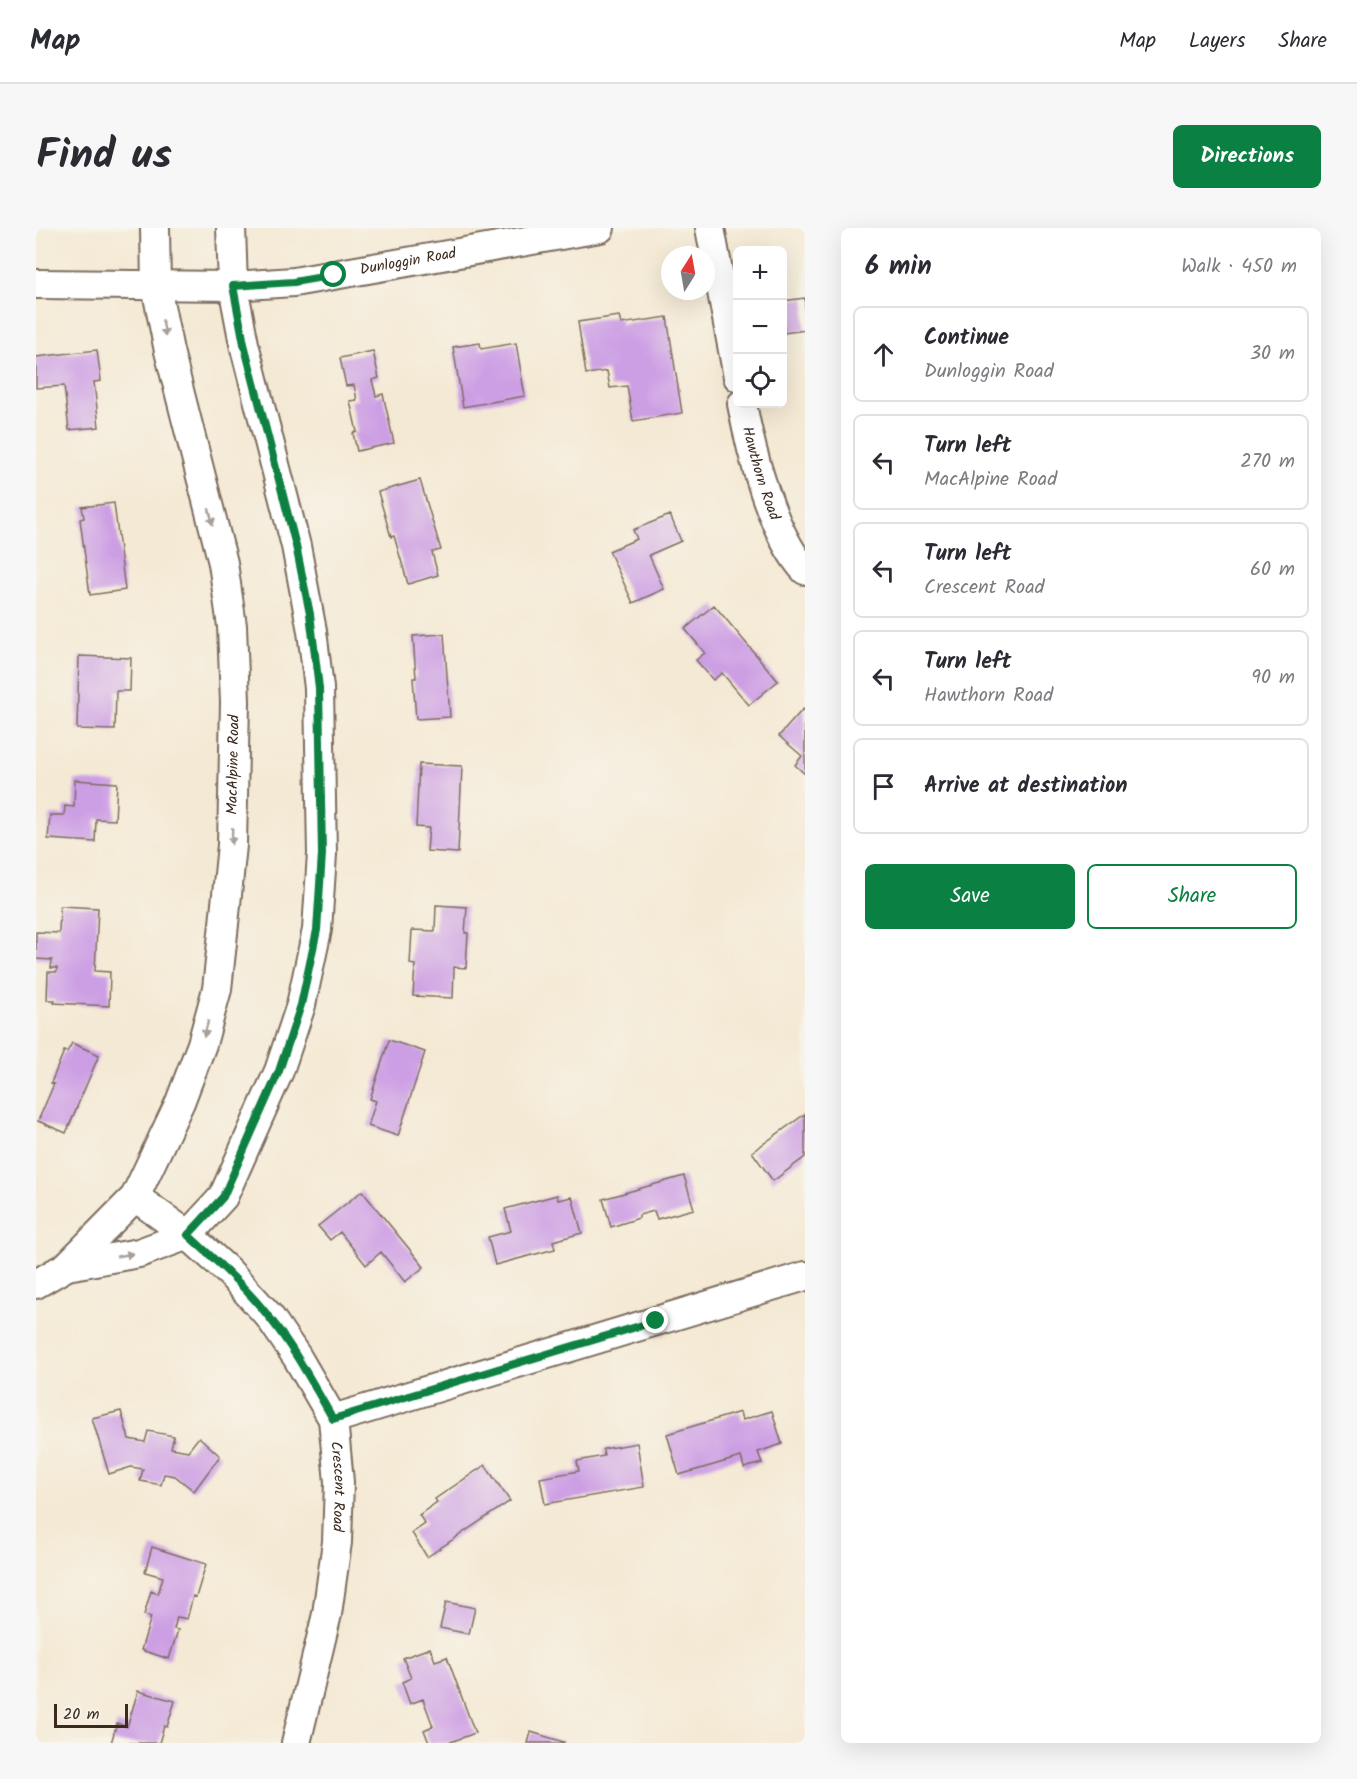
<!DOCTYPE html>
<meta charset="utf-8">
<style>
:root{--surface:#fff;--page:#f7f7f7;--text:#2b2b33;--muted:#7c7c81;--line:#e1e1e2;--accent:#0b8043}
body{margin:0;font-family:Kalam,sans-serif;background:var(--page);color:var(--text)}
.controls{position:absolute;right:18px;top:18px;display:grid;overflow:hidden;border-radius:9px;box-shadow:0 6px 24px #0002}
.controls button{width:54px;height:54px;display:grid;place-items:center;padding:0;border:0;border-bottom:2px solid var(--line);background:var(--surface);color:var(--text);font:30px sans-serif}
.compass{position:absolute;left:625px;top:18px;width:54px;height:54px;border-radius:50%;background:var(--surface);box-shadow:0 6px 24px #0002;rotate:11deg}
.scale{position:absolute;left:18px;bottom:15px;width:74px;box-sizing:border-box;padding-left:6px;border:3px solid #3b2a1e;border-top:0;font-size:16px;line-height:21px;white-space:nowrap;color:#3b2a1e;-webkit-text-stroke:4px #f7f3e8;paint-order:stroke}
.stop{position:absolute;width:18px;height:18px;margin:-14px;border:4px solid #0b8043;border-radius:50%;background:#fff}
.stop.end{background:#0b8043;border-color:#fff;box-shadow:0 2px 6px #0008}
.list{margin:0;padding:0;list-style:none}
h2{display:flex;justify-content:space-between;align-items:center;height:78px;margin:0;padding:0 24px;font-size:26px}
h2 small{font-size:20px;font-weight:400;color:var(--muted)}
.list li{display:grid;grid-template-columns:39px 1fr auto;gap:18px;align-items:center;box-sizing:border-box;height:96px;margin:0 12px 12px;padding:0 12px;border:2px solid var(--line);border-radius:9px}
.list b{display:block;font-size:22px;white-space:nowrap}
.list p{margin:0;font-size:20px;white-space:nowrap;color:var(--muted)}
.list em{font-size:20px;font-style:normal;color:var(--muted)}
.actions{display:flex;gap:12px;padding:18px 24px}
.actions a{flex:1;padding:14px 0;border:2px solid var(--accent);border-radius:9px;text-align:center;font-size:21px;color:var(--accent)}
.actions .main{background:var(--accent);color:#fff}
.icon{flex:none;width:33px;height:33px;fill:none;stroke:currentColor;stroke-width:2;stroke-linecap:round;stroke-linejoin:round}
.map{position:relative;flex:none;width:769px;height:1515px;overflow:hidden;border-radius:9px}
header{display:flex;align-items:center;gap:36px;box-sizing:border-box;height:84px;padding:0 30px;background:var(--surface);border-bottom:2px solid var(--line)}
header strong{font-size:28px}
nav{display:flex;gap:33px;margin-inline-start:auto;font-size:21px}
.intro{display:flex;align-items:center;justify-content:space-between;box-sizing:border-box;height:144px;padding:0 36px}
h1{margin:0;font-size:42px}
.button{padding:15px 27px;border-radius:9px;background:var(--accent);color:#fff;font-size:21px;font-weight:700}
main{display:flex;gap:36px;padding:0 36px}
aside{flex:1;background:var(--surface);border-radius:9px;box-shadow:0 6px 24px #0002}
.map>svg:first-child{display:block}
.building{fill:#cc9ee4}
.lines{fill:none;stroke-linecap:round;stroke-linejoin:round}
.minor-casing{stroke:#7c6d5e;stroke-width:32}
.minor{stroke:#fff;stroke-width:28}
.oneway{fill:#a79f9a}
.route{stroke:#0b8043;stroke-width:8}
.labels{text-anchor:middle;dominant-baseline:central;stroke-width:4.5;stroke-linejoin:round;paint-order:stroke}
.street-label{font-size:15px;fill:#3b2a1e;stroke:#f7f3e8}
</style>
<header>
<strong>Map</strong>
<nav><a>Map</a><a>Layers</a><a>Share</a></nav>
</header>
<div class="intro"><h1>Find us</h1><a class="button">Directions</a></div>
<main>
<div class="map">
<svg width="769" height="1515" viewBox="0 0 769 1515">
<rect width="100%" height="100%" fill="#f7f3e8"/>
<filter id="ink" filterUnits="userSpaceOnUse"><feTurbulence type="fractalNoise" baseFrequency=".0167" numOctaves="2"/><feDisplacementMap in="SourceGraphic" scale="12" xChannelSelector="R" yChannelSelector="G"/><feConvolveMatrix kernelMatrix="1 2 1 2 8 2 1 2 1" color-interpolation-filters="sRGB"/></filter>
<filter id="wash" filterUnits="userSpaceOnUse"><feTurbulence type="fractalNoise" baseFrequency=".008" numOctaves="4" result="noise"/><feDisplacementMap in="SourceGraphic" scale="24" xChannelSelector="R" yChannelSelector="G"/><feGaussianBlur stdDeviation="1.35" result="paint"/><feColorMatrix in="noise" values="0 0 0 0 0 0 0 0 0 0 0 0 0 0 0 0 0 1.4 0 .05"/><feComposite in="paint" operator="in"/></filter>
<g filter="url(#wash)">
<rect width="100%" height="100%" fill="#f4e9d4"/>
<g id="blocks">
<path class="building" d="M 769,70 L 769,102 L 748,105 L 746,73 Z
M 583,88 L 585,96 L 631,89 L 646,185 L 597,193 L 591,158 L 574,160 L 571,143 L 550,146 L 542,94 Z
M 444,115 L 445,121 L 480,115 L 489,168 L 427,179 L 417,119 Z
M 61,122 L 65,153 L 58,154 L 63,199 L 33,202 L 28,158 L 0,160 L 0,129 Z
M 337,123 L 343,150 L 336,152 L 340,168 L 347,166 L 358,215 L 321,223 L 317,205 L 321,204 L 314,173 L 321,172 L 318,157 L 310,158 L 304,130 Z
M 384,252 L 405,322 L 396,324 L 402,347 L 372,356 L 358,308 L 355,309 L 342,264 Z
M 78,275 L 89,362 L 54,367 L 44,291 L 48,290 L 46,279 Z
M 634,287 L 645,313 L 613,327 L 628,361 L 597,375 L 573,323 L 601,311 L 597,302 Z
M 678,377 L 742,453 L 713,477 L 686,445 L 677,452 L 660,432 L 669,425 L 649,401 Z
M 408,406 L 414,489 L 380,491 L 377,450 L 380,450 L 377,408 Z
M 43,428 L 95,430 L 94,463 L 80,463 L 79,502 L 41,501 Z
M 767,481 L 769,483 L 769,546 L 759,537 L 766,528 L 743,508 Z
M 383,536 L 426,538 L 422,625 L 391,623 L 393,600 L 380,599 Z
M 39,552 L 81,555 L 79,592 L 60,591 L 59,614 L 12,611 L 14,587 L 28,587 L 29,578 L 38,579 Z
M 400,677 L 431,679 L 429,705 L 432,705 L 430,740 L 418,739 L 417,770 L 377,768 L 379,737 L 374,736 L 376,702 L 399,703 Z
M 24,678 L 62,680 L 59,743 L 74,744 L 73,778 L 18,775 L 19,772 L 11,772 L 12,744 L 21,744 L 21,740 L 15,740 L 16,732 L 0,731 L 0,704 L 23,705 Z
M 353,812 L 389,824 L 362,908 L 332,898 L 340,873 L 334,871 Z
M 36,815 L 63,827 L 30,905 L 2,893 L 18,856 L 15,855 L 28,823 L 31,824 Z
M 769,886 L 769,929 L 737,953 L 716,924 Z
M 648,948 L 658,981 L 621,991 L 618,983 L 603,987 L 603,990 L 575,999 L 567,971 Z
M 326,963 L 388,1039 L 369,1054 L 345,1024 L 330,1037 L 304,1004 L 294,1012 L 282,998 Z
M 521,967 L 522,972 L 536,969 L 546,1005 L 517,1013 L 519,1021 L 459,1037 L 452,1009 L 475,1003 L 469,981 Z
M 85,1183 L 93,1211 L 109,1214 L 112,1203 L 138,1208 L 135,1220 L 152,1223 L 163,1209 L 184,1228 L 158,1263 L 139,1248 L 128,1246 L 125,1257 L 104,1253 L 107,1241 L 95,1239 L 73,1246 L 56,1190 Z
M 736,1183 L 746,1216 L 722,1224 L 726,1235 L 708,1240 L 705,1229 L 643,1247 L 631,1206 L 704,1184 L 706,1192 Z
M 601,1215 L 608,1259 L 509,1276 L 504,1250 L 543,1243 L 541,1233 L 568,1228 L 567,1221 Z
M 449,1237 L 474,1273 L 391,1329 L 376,1305 L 389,1296 L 383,1287 L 401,1274 L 399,1271 Z
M 116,1319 L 170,1336 L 160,1369 L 157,1368 L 151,1391 L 141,1389 L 138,1401 L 142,1402 L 133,1431 L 105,1422 L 115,1389 L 108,1387 L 115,1363 L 122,1366 L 127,1349 L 109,1344 Z
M 410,1374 L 439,1380 L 433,1406 L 404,1400 Z
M 394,1420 L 399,1433 L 411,1429 L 439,1505 L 412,1515 L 393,1515 L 388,1502 L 397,1498 L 387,1471 L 374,1476 L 366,1454 L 375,1450 L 367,1430 Z
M 102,1463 L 139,1473 L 131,1499 L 128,1498 L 123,1515 L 75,1515 L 81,1495 L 91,1499 Z
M 495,1504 L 528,1514 L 527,1515 L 492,1515 Z"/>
</g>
</g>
<g filter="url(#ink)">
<use href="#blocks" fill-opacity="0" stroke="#7c6d5e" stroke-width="1.5"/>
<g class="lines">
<g class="minor-casing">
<g id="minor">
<path d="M 674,0 L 702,149"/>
<path id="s1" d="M 0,56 L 197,58 L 258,54 L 564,0"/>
<path id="s2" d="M 706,176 C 715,224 736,306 769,342"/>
<path id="s3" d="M 99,969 L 152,1007 L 193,1044 L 233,1088 L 261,1129 L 297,1191 L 303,1254 L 301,1314 L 291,1386 L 260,1515"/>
<path d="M 31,1038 L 103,1025 L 152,1007 L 187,969 L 243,843 L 265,777 L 281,702 L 286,626 L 283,460 L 276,403 L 260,318 L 208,116 L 197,58 L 195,0"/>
<path id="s4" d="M 0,1056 L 31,1038 L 99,969 L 144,874 L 166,816 L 181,761 L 188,696 L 196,617 L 199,474 L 196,398 L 187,335 L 133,123 L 120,58 L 119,0"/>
<path d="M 297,1191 L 769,1048"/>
</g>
</g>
<use href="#minor" class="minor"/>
</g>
<defs><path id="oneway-solid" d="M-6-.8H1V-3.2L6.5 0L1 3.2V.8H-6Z" transform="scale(1.5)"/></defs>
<g class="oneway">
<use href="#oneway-solid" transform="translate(128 100) rotate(79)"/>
<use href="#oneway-solid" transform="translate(175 289) rotate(76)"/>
<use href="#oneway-solid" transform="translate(196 608) rotate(92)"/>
<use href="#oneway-solid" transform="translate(170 801) rotate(105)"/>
<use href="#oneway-solid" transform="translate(89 1027) rotate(-10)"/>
</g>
</g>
<g class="lines" filter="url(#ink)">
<path class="route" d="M 298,47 L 258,54 L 197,58 L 208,116 L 260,318 L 274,386 L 283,460 L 286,626 L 281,702 L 265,777 L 243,843 L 187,969 L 152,1007 C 180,1033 209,1058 233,1089 C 258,1120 277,1156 297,1191 L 620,1093"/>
</g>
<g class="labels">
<g class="street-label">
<text stroke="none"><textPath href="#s1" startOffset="374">Dunloggin Road</textPath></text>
<text stroke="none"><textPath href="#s2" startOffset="72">Hawthorn Road</textPath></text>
<text stroke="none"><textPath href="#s4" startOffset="582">MacAlpine Road</textPath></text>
<text stroke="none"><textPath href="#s3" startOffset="369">Crescent Road</textPath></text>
</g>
</g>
</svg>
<div class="controls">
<button>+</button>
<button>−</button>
<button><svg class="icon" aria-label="locate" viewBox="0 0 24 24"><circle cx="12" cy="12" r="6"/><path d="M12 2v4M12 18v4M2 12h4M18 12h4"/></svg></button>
</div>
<svg class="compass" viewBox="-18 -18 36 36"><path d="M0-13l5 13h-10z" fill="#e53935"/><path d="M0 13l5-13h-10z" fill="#7c7c81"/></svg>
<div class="scale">20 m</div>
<div class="stop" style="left:298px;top:47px"></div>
<div class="stop end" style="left:620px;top:1093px"></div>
</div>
<aside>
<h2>6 min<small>Walk · 450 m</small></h2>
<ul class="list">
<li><svg class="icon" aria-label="ahead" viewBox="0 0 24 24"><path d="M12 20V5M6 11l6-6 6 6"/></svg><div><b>Continue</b><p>Dunloggin Road</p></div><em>30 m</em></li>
<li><svg class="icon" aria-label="left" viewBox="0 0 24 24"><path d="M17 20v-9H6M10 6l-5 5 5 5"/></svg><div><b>Turn left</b><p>MacAlpine Road</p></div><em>270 m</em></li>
<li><svg class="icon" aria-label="left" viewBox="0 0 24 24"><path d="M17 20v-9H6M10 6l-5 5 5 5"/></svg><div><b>Turn left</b><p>Crescent Road</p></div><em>60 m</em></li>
<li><svg class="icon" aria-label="left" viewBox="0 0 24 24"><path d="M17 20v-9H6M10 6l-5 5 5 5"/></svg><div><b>Turn left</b><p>Hawthorn Road</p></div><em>90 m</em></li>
<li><svg class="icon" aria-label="arrive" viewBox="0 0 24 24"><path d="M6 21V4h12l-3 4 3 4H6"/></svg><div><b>Arrive at destination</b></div></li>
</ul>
<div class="actions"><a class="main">Save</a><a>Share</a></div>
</aside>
</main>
